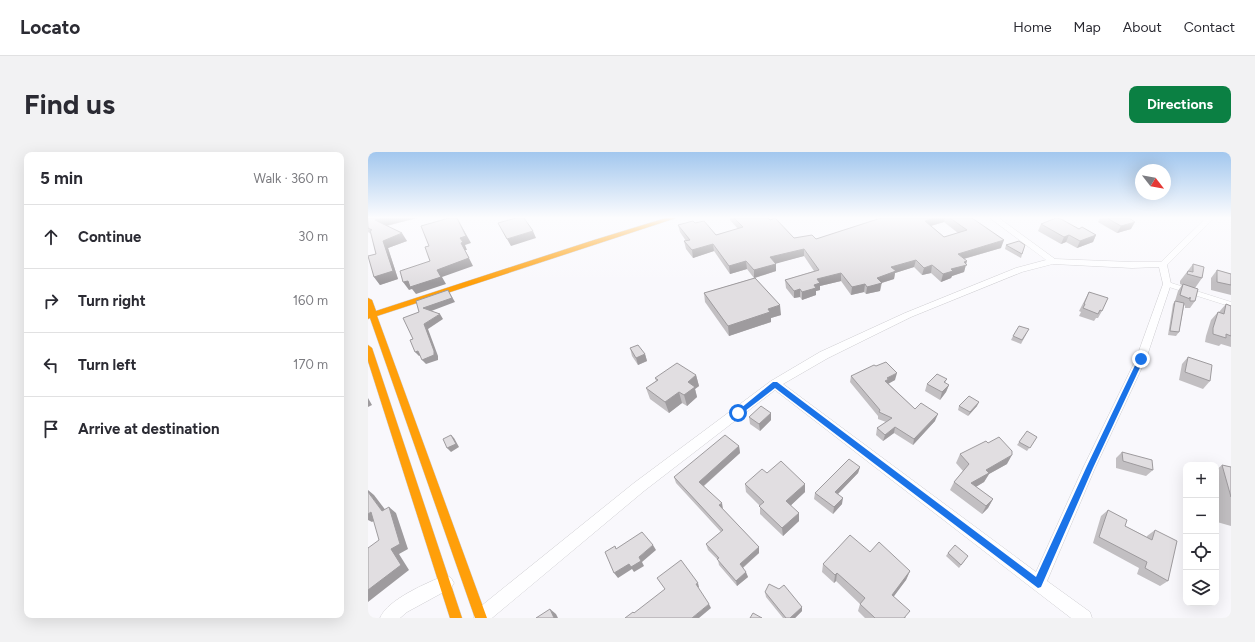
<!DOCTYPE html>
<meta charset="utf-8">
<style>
:root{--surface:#fff;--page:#f2f2f3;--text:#2b2b33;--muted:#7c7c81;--line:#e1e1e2;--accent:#0b8043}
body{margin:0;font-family:Figtree,sans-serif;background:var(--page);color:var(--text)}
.controls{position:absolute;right:12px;bottom:12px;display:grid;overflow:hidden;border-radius:8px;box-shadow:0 4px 16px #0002}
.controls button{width:36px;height:36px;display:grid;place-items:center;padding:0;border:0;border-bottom:1px solid var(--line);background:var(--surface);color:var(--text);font:20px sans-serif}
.compass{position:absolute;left:767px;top:12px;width:36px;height:36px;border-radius:50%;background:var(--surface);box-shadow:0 4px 16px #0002;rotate:121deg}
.stop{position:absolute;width:12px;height:12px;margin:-9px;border:3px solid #1a73e8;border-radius:50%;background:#fff}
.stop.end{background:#1a73e8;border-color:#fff;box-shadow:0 1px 4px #0008}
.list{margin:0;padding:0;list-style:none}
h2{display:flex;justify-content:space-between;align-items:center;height:52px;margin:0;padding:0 16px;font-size:17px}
h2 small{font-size:13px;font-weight:400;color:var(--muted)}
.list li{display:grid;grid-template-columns:26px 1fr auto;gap:12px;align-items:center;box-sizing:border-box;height:64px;padding:0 16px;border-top:1px solid var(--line)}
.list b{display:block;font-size:15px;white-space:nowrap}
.list em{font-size:13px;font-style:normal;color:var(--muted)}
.icon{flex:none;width:22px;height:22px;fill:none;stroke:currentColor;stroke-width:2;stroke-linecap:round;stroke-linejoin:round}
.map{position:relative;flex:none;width:863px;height:466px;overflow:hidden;border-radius:8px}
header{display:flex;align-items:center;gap:24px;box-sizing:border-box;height:56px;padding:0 20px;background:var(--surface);border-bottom:1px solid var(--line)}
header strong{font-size:19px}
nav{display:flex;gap:22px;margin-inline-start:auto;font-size:14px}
.intro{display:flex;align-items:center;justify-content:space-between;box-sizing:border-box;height:96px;padding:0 24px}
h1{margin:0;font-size:28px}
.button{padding:10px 18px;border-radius:8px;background:var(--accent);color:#fff;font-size:14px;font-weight:700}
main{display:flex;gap:24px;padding:0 24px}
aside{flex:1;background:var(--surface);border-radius:8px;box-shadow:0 4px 16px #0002}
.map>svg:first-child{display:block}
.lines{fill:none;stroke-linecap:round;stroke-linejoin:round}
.lane-casing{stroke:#cecdd1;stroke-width:5.5}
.street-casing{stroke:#cecdd1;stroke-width:1}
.slow-casing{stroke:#cecdd1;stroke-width:1}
.lane{stroke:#fefeff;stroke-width:4.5}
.street{fill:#fefeff;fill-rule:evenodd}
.slow{fill:#ff9f0a;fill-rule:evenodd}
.wall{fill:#c2bfc2;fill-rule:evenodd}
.shaded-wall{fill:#9e9b9e}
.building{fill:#e1dee1;stroke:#9e9b9e}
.route{fill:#1a73e8}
</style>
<header>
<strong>Locato</strong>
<nav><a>Home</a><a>Map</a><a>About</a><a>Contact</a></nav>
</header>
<div class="intro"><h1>Find us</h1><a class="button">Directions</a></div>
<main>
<aside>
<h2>5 min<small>Walk · 360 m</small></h2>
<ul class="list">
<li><svg class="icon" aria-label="ahead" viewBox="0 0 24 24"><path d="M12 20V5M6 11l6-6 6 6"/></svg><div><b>Continue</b></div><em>30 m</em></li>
<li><svg class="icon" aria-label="right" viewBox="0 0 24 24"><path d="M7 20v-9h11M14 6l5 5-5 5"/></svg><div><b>Turn right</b></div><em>160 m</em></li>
<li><svg class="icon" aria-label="left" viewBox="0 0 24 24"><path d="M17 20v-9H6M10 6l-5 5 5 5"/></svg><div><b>Turn left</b></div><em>170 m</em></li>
<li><svg class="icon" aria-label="arrive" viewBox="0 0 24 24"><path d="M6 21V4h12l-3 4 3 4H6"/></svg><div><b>Arrive at destination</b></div></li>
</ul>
</aside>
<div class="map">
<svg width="863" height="466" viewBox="0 0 863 466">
<rect width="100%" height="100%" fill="#f9f8fc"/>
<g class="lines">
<g class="lane-casing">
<path id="lane" d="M 799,132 L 862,152"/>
</g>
<g class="street-casing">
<path id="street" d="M 622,66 L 631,66 L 687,107 L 764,110 L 793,110 L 838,66 L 846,66 L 799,113 L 803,132 L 778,207 L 727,316 L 679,429 L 722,460 L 724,466 L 703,466 L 407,238 L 276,339 L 124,466 L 106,466 L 107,459 L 266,331 L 403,229 L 452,200 L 537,161 L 648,116 L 678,108 ZM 685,112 L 764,116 L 791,115 L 795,132 L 768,207 L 715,316 L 668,420 L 415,232 L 460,206 L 543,165 L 654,120 Z
M 78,423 L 83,426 L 86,431 L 83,436 L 39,460 L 32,466 L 12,466 C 20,447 59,431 78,423 Z"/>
</g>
<g class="slow-casing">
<path id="slow" d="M 298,66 L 308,66 L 9,164 L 119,466 L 107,466 L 2,166 L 0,167 L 0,146 L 4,148 L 8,159 L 223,89 Z
M 0,193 L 4,196 L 94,466 L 82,466 L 0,209 Z"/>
</g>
<use href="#lane" class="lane"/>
<use href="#street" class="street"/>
<use href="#slow" class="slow"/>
</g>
<path class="wall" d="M 0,66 L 49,66 L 19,74 L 39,89 L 20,96 L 30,127 L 12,133 L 6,125 L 8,102 L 3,82 L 0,80 Z
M 362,66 L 400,66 L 426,86 L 448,87 L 513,66 L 604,66 L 633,96 L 596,107 L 598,112 L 596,120 L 584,124 L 583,126 L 573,130 L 563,121 L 554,123 L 546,115 L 527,121 L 526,127 L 514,131 L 512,139 L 498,142 L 496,140 L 483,143 L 473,129 L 452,134 L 452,138 L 448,139 L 448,143 L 434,148 L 432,145 L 426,146 L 418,136 L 417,128 L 446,119 L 436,104 L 408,111 L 408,119 L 387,126 L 413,163 L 403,166 L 403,170 L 361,184 L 337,150 L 336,141 L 386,126 L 379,117 L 362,122 L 346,99 L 325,106 L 318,97 L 316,89 L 318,89 L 312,80 L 310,73 L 327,71 L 348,83 L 370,77 L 362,68 ZM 576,70 L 590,81 L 576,85 L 563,74 Z
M 732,66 L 761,66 L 763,77 L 749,81 L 730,70 Z
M 673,72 L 711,77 L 728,83 L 725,90 L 709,96 L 698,90 L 693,92 L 670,79 Z
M 638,93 L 657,93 L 653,106 L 637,97 Z
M 825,112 L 834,126 L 827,136 L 827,149 L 822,156 L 817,156 L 817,153 L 816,154 L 811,180 L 808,184 L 800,183 L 805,152 L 807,149 L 810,139 L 814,133 L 812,132 L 812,129 Z
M 849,118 L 863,122 L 863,143 L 843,138 L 843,126 Z
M 721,140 L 734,159 L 730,166 L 728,166 L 726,169 L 711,164 L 713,160 L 711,159 Z
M 858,152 L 863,154 L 863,195 L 853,192 L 851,194 L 837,190 L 838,184 L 843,168 L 850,160 L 851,160 Z
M 659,181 L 653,192 L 643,188 L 645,184 Z
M 262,196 L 277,202 L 279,209 L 270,213 L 264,204 Z
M 820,205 L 842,229 L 835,237 L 811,228 L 814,212 Z
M 508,214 L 527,228 L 520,231 L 547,257 L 567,269 L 545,293 L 526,281 L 515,289 L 508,283 L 509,276 L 518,270 L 510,267 L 510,264 L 482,230 L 483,224 Z
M 328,223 L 331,234 L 327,237 L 329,245 L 319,254 L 314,251 L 301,261 L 282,247 L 278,236 L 288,229 L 287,226 Z
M 579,227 L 577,231 L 581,233 L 578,240 L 572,248 L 557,239 L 559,232 Z
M 591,254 L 609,254 L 600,264 L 590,258 Z
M 403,261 L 403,268 L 392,279 L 382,272 L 381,265 Z
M 669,285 L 659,299 L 649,293 L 651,290 Z
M 371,294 L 372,301 L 336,334 L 355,357 L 391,395 L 391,401 L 375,416 L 380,425 L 369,434 L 351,413 L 350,408 L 340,398 L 338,392 L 353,380 L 308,331 L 306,325 Z
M 754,300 L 785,318 L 778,324 L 748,316 L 748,306 Z
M 592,302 L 639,312 L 621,322 L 616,330 L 608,335 L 625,347 L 620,356 L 614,362 L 582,338 L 586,330 L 595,319 L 588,311 Z
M 854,313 L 863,315 L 863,374 L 849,370 L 848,366 L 848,318 Z
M 492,315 L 490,321 L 470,342 L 474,352 L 465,362 L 446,347 L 447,341 Z
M 399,321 L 437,340 L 423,353 L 431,369 L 415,384 L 392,362 L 392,354 L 378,340 L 377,332 Z
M 740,358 L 757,374 L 779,385 L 779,384 L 787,378 L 800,429 L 792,434 L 769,422 L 771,416 L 725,391 L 733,364 Z
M 502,400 L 542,419 L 538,428 L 525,444 L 538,466 L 497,466 L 490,459 L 492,452 L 468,429 L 466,431 L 454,420 L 455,412 Z
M 580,401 L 598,407 L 591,416 L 578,404 Z
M 397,440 L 434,455 L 434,459 L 427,466 L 415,466 L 398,445 Z"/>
<path class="shaded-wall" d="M 15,66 L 49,66 L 13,75 L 7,68 Z
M 89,66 L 103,91 L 97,93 L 99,98 L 97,98 L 105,114 L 74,125 L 78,132 L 48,142 L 44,137 L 41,138 L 35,130 L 69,118 L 92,86 Z
M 566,66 L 577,66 L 576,70 L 555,76 L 557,69 Z
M 767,70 L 763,77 L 749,81 L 753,74 Z
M 165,79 L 168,86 L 143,94 L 139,87 Z
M 34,81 L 39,89 L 20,96 L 30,127 L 12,133 L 6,125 L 15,89 Z
M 701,83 L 698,90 L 693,92 L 696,85 Z
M 728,83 L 725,90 L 709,96 L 712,89 Z
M 636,88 L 633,96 L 588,109 L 590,102 Z
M 345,92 L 346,99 L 325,106 L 324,98 Z
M 436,97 L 436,104 L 403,113 L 402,105 Z
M 548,108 L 546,115 L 527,121 L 526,127 L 513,131 L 512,139 L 498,142 L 499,135 L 509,126 L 523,115 Z
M 378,109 L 379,117 L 362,122 L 361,114 Z
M 599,109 L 596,120 L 584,124 L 583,126 L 573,130 L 575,122 L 596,110 Z
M 408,112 L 408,119 L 386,126 L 386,118 Z
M 564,113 L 563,121 L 554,123 L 556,116 Z
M 473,121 L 473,129 L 452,134 L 452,138 L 448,139 L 448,143 L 434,148 L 434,140 L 446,133 L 449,127 Z
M 497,132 L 496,140 L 483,143 L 484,135 Z
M 432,137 L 432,145 L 426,146 L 426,139 Z
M 80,138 L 87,150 L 58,161 L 55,156 Z
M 412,153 L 413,163 L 403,166 L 403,170 L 361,184 L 360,174 L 400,157 Z
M 72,162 L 75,167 L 60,177 L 70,204 L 70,208 L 58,212 L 54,208 L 56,172 Z
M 50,199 L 53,203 L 51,204 L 47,200 Z
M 277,202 L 279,209 L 270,213 L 268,206 Z
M 529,221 L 527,228 L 520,232 L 517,229 L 519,226 Z
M 328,223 L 331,234 L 327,237 L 329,245 L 319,254 L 316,243 L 320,230 Z
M 581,233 L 578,240 L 572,248 L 574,240 Z
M 311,240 L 314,251 L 301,261 L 297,250 Z
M 0,246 L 4,253 L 0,255 Z
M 611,250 L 609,254 L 600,264 L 602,260 Z
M 403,261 L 403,268 L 392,279 L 391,272 Z
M 570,262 L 567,269 L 545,293 L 546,287 Z
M 527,275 L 526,281 L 515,289 L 517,283 Z
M 83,283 L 86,286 L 91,295 L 83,300 L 79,296 Z
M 371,294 L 372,301 L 333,336 L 331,330 Z
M 644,303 L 639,312 L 621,322 L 616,330 L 599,340 L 603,331 L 618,318 Z
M 492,315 L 490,321 L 466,346 L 467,340 Z
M 437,332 L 437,340 L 419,357 L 418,349 Z
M 0,338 L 6,343 L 22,364 L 14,359 L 0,340 Z
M 475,346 L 474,352 L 465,362 L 466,355 Z
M 625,347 L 620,356 L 614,362 L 618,354 Z
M 354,351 L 355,357 L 351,353 Z
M 21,355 L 28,361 L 40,397 L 31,402 L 41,418 L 0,450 L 0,438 L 23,397 Z
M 3,360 L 11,366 L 4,370 L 0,368 L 0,362 Z
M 431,361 L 431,369 L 415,384 L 414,376 Z
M 285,393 L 288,398 L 274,410 L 276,414 L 266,420 L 264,417 L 250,426 L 246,421 L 271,405 Z
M 391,395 L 391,401 L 373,417 L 372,412 Z
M 542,419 L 538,428 L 521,451 L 524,443 Z
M 378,420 L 380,425 L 369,434 L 368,429 Z
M 469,421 L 468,429 L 466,431 L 467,423 Z
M 330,431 L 331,435 L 329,437 L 328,432 Z
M 341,452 L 343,456 L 331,466 L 324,466 Z
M 434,455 L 434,459 L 427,466 L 422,466 Z
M 182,457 L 188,462 L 190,466 L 186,466 Z"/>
<path class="building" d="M 0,66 L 15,66 L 7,68 L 34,81 L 15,89 L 25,119 L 6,125 L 0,104 L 8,102 L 2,78 L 4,78 L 0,76 Z
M 81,66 L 89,66 L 98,84 L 92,86 L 95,90 L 93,91 L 101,106 L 69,118 L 73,125 L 42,135 L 40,129 L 35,130 L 32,119 L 62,109 L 57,95 L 61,94 L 53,74 Z
M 148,66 L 156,66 L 165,79 L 139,87 L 130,71 Z
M 366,66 L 400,66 L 402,68 L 407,66 L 426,86 L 444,83 L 448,87 L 513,66 L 566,66 L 557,69 L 576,85 L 599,78 L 582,66 L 604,66 L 636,88 L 590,102 L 599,109 L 596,110 L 599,113 L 583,117 L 585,119 L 575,122 L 564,113 L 556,116 L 548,108 L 523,115 L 528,119 L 509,126 L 514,131 L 499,135 L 497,132 L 484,135 L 473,121 L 449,127 L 452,131 L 446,133 L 448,136 L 434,140 L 432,137 L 426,139 L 417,128 L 451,118 L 436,97 L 402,105 L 408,112 L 386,118 L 378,109 L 361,114 L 345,92 L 324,98 L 316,89 L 322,88 L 310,73 L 325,69 L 327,71 L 336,69 L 348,83 L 375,75 Z
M 688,66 L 693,67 L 711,77 L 714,75 L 728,83 L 712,89 L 701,83 L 696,85 L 673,72 Z
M 739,66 L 761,66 L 767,70 L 753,74 Z
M 651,89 L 657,93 L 654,102 L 638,93 Z
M 825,112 L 836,115 L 834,126 L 819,122 L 820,119 L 825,120 Z
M 849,118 L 863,122 L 863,133 L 849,130 Z
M 387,126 L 412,153 L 400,157 L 402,160 L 360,174 L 336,141 Z
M 815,132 L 830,137 L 827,149 L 822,149 L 822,145 L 822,147 L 812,143 Z
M 80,138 L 84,146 L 55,156 L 72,162 L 56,172 L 66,199 L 66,203 L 54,208 L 50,199 L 47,200 L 42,188 L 45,187 L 35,166 L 51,160 L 48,149 Z
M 721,140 L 740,146 L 734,159 L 732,158 L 730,162 L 715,156 L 717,152 L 716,152 Z
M 807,149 L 816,151 L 811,180 L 802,179 Z
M 858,152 L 863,154 L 863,184 L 858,182 L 858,186 L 845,182 L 845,176 L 850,160 L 856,162 Z
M 651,174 L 661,177 L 654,188 L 645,184 Z
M 270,193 L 277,202 L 268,206 L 262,196 Z
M 820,205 L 844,213 L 842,229 L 817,220 Z
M 518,210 L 529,221 L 519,226 L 521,227 L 517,229 L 547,257 L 553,251 L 570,262 L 546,287 L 527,275 L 517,283 L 509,276 L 524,266 L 511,260 L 512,258 L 483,224 L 506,213 L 508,214 Z
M 309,211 L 328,223 L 320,230 L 327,235 L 316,243 L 311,240 L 297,250 L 278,236 L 290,228 L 287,226 Z
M 569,222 L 579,227 L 576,230 L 581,233 L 574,240 L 559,232 Z
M 601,244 L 611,250 L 602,260 L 591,254 Z
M 393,254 L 403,261 L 391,272 L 381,265 Z
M 659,279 L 669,285 L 662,296 L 651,290 Z
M 83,283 L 88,292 L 79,296 L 75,287 Z
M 357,283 L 371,294 L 331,330 L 354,351 L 351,353 L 391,395 L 372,412 L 378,420 L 368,429 L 349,407 L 351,406 L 338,392 L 355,378 L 306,325 Z
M 631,285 L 644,299 L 644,303 L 618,318 L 621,321 L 603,331 L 625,347 L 618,354 L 586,330 L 601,312 L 592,302 L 618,289 L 620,291 Z
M 754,300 L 784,308 L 785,318 L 755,309 Z
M 481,307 L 492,315 L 467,340 L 475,346 L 466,355 L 447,341 Z
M 413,309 L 437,332 L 418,349 L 431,361 L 414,376 L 391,354 L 396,350 L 377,332 L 394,317 L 399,321 Z
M 854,313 L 863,315 L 863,345 Z
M 0,340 L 14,359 L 21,355 L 32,392 L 23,397 L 33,413 L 0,438 L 0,396 L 11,388 L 3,360 L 0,362 Z
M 740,358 L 759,368 L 757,374 L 784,388 L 787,378 L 809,389 L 800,429 L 777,416 L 779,410 L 731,385 Z
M 274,380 L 285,393 L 271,405 L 273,409 L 263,415 L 261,412 L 246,421 L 237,400 L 247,394 L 248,397 Z
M 482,383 L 502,400 L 511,390 L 542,419 L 524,443 L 542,459 L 536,466 L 507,466 L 492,452 L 497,446 L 469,421 L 467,423 L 455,412 Z
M 587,393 L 600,404 L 593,413 L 580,401 Z
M 313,408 L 330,431 L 328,432 L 341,452 L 324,466 L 257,466 L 265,460 L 266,461 L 297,437 L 289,426 Z
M 401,432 L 411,437 L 416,433 L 434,455 L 422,466 L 418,466 L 397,440 Z
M 182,457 L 186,466 L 168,466 Z
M 385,461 L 394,466 L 382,466 Z"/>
<linearGradient id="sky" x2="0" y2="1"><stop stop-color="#a2c7ee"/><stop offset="0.5" stop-color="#fcfcfe"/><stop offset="1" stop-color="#fcfcfe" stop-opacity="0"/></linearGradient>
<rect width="863" height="131" fill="url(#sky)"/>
<path class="route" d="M 771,205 L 773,205 L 776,207 L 725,316 L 673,435 L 670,436 L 407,236 L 373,262 L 370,263 L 367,261 L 405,230 L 409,230 L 668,425 L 718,316 Z"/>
</svg>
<div class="controls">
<button>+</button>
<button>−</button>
<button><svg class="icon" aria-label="locate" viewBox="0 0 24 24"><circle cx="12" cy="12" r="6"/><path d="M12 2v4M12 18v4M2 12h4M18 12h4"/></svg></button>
<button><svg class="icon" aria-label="layers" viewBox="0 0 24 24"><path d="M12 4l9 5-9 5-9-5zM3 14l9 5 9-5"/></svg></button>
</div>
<svg class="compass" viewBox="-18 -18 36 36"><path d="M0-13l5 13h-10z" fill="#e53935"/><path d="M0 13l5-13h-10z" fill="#7c7c81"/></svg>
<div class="stop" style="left:370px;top:261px"></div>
<div class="stop end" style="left:773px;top:207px"></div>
</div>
</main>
